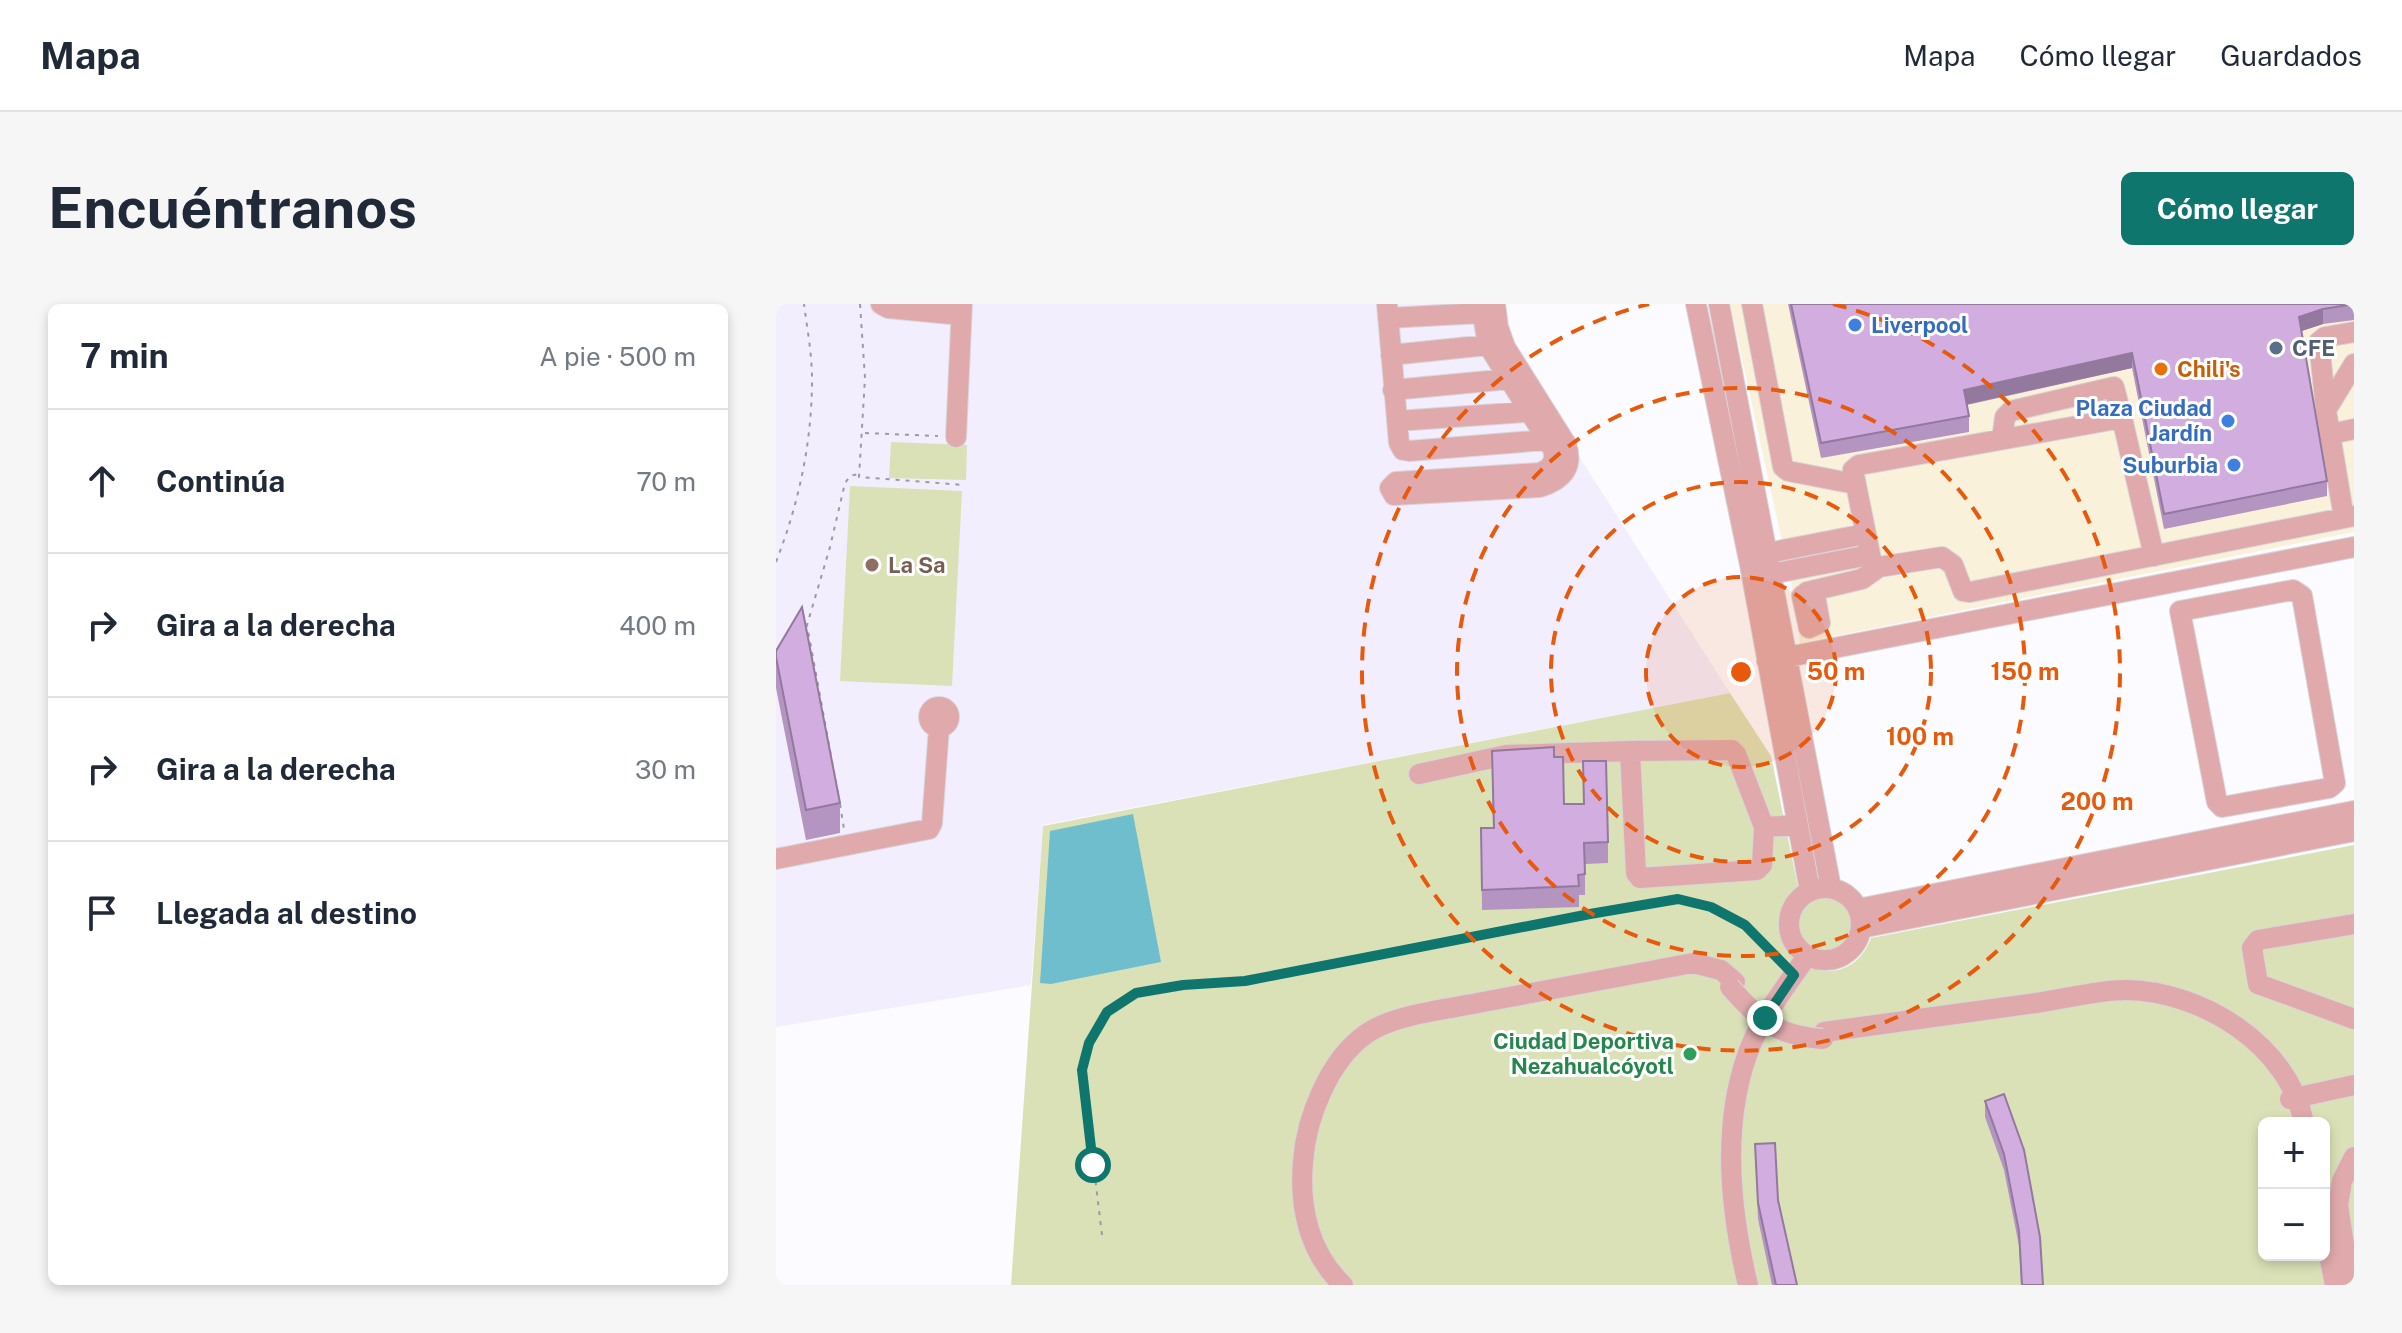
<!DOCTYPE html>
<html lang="es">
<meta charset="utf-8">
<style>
:root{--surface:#fff;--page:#f6f6f7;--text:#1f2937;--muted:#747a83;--line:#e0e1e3;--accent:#0f766e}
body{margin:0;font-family:"Public Sans",sans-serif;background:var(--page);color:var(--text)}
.controls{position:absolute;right:24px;bottom:24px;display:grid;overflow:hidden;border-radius:12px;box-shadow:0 4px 12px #0003}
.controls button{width:72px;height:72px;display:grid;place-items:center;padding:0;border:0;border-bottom:2px solid var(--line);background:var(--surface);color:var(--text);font:40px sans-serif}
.stop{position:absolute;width:24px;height:24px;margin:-18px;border:6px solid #0f766e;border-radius:50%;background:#fff}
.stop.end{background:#0f766e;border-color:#fff;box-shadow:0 2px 8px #0008}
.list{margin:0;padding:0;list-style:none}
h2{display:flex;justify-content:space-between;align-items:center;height:104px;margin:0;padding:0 32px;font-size:34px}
h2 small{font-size:26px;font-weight:400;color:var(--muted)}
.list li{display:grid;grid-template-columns:52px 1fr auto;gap:24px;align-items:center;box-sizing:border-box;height:144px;padding:0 32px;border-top:2px solid var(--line)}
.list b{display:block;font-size:30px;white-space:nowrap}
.list em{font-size:26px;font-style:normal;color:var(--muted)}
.icon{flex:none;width:44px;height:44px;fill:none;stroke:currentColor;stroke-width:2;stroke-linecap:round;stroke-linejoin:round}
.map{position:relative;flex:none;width:1578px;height:981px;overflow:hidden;border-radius:12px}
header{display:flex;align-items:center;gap:48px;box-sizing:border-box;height:112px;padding:0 40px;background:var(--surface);border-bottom:2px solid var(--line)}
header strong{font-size:38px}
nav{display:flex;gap:44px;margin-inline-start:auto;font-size:28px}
.intro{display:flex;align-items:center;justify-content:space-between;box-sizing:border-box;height:192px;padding:0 48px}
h1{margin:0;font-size:56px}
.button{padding:20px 36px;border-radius:12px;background:var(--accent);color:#fff;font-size:28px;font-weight:700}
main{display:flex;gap:48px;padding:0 48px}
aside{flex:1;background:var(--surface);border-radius:12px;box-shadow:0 4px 12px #0003}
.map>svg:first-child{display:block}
.commercial{fill:#faf1db}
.built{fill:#f2eefe}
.green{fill:#dbe1b7;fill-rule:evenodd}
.water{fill:#6fbece}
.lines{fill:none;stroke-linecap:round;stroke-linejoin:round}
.minor-casing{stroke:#d7d6da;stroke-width:22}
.path{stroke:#9c9aa0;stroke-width:2;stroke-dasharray:4 6;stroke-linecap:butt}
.minor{stroke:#e0aaac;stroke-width:20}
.minor-bridge-casing{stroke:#d7d6da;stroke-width:22;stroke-linecap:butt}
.minor-bridge{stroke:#e0aaac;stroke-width:20}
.wall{fill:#b495c1}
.shaded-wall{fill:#92799d}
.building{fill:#d1ade0;stroke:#92799d;stroke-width:2}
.route{stroke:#0f766e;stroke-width:10}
.ring{fill:none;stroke:#e8590c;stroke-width:4;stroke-dasharray:14 10}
.shop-dot{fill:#3f7fe0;stroke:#fff;stroke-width:3}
.service-dot{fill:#5c6f8a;stroke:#fff;stroke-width:3}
.food-dot{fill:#e8710a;stroke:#fff;stroke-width:3}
.education-dot{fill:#8d6e63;stroke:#fff;stroke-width:3}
.leisure-dot{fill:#2e9e5b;stroke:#fff;stroke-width:3}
.labels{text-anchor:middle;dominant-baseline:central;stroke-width:6;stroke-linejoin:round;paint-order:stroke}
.shop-label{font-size:22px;font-weight:bold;fill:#366cbe;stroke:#fff;text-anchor:end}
.service-label{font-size:22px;font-weight:bold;fill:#4e5e75;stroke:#fff;text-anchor:start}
.food-label{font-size:22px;font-weight:bold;fill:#c56008;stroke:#fff;text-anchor:start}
.education-label{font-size:22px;font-weight:bold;fill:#785e54;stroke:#fff;text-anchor:start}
.leisure-label{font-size:22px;font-weight:bold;fill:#27864d;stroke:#fff;text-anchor:end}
.centre{fill:#e8590c;stroke:#fff;stroke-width:4}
.ring-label{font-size:24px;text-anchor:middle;font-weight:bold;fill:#e8590c;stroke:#fff;stroke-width:6;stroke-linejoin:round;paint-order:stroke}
</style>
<header>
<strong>Mapa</strong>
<nav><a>Mapa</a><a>Cómo llegar</a><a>Guardados</a></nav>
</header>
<div class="intro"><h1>Encuéntranos</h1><a class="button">Cómo llegar</a></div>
<main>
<aside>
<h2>7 min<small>A pie · 500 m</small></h2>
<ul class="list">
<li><svg class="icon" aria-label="ahead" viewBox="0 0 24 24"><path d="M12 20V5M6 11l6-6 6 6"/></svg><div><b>Continúa</b></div><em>70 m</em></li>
<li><svg class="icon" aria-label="right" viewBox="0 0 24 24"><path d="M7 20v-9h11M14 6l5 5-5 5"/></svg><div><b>Gira a la derecha</b></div><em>400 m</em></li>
<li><svg class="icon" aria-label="right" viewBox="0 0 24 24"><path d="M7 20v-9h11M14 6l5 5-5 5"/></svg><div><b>Gira a la derecha</b></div><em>30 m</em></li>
<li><svg class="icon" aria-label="arrive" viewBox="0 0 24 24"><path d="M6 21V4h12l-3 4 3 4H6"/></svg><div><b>Llegada al destino</b></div></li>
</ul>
</aside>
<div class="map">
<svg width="1578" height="981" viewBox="0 0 1578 981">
<rect width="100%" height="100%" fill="#fcfbff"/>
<path class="commercial" d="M 954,0 L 1578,0 L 1578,228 L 1024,339 L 1015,278 Z"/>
<path class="built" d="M 0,0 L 724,0 L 730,38 L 954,389 L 267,521 L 255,681 L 0,723 Z"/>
<path class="green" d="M 115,138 L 191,141 L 190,176 L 113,174 Z
M 74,182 L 186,187 L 176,382 L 64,377 Z
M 954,389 L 995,452 L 1022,583 C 961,645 1068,707 1095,634 L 1578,541 L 1578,981 L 235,981 L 267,522 ZM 1488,819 L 1548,819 L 1548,951 L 1488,951 Z
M1023 621a27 27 0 1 1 54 0a27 27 0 1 1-54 0Z"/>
<path class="water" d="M 357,510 L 385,658 L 275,680 L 264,679 L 274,527 Z"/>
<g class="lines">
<g class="minor-casing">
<path id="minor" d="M 105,0 L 112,4 L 185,11
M 611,0 L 623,139 L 627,146 L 633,147 L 783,135
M 705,0 L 712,41 L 777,145 C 780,157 776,164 764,169 L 620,178 L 614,184 L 618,191 L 764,183 C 786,176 798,164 790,140 L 729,43 L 722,23 L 719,0
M 920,0 L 974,261 L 1034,587
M 943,0 L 1055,584
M 976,0 L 1007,163 L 1012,167 L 1079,180
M 612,14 L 706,9
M 615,51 L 712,41
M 617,86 L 744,74
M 1550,106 L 1543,38 L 1549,33 L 1578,28
M 621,117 L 765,107
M 1555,130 L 1578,125
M 180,133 L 186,0
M 1226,135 L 1229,113 L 1235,107 L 1338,83 L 1346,114
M 1568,214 L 1550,106 L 1578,60
M 979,247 L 992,249 L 1089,230
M 1378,252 L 1346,114 L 1083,161 L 1077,166 L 1096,260 L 1103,263 L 1166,253 L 1177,261 L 1187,287 L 1194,288 L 1578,212
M 984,267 L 995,270 L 1093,251
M 1038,286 L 1044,319 L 1033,324 L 1026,292 L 1031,288 L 1086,275 L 1103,263
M 1517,286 L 1526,292 L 1559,479 L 1553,484 L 1446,503 L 1441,498 L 1404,307 Z
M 991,357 L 1578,243
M153 413a10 10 0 1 1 20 0a10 10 0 1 1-20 0Z
M 854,447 L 956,446 L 960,450 L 988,523
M 643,470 L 730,451 L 854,447 L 860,569 L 864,574 L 981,566 L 986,561 L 988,523 L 1022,521
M 0,555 L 153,525 L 156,519 L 163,423
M1013 620a36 36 0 1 1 72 0a36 36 0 1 1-72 0Z
M 1082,605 L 1578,507
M 1578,620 L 1482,636 L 1476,644 L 1482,680 L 1578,715
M 1085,624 L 1578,527
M 1048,728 C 1119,718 1189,709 1260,699 C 1289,695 1321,686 1350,686 C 1426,687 1513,741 1528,819
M 1514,795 L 1578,781
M 1548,925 L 1559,981
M 567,981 C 533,949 523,903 527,858 C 530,814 553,756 590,730 C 618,710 673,705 707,698 C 777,685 847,672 917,659 L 945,666 L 959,678
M 972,981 C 953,902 944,810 978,734 C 992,705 1013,678 1031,652
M 1574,981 L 1562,901 L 1566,877 L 1578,853"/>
</g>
<path class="path" d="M 84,0 L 89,74 L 83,173 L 188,181
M 89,129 L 162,132
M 0,258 C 23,199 36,138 36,75 C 36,50 31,24 28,0
M 62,490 L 31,321 L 54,243 L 69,179 L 74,172 L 82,170
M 64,500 L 68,525
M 326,931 L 306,766 L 313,739 L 331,708 L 360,689 L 407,681 L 469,677 L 814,610 L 902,595 L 935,603 L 969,621 L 1006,659"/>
<use href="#minor" class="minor"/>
<g class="minor-bridge-casing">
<path id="minor-bridge" d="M 954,683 C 983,716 1001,732 1047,735"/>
</g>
<use href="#minor-bridge" class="minor-bridge"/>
</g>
<path class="wall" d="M 1012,0 L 1578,0 L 1578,16 L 1547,20 L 1525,27 L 1551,177 L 1551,192 L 1388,225 L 1356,64 L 1191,101 L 1193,112 L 1193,128 L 1045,154 Z
M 0,347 L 64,499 L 64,529 L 30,536 L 0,384 Z
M 716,447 L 788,500 L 807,500 L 807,457 L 832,538 L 832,559 L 809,560 L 809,591 L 803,591 L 803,603 L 706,606 L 705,524 L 717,524 Z
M 1228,790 L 1267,981 L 1245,981 L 1243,942 L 1228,866 L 1209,813 L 1209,797 Z
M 979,840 L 1002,896 L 1021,981 L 996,981 L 982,915 Z"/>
<path class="shaded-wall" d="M 1547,5 L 1547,20 L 1523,28 L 1523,13 Z
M 1356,49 L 1356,64 L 1188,101 L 1188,86 Z"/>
<path class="building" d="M 1015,0 L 1578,0 L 1547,5 L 1523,13 L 1551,177 L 1388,210 L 1356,49 L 1188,86 L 1193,112 L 1045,139 Z
M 26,303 L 64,499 L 30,506 L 0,353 L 0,347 Z
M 778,443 L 778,453 L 787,453 L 788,500 L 808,500 L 807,457 L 830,457 L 832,538 L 808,539 L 809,570 L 802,571 L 803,582 L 706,586 L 705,524 L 718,524 L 716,447 Z
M 1228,790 L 1248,846 L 1264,933 L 1267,981 L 1246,981 L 1243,927 L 1228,850 L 1209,797 Z
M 999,839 L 1002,896 L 1021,981 L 1000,981 L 982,899 L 979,840 Z"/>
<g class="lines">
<path class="route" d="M 317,861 L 306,766 L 313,739 L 331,708 L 360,689 L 407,681 L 469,677 L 814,610 L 902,595 L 935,603 L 969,621 L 1018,671 L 989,714"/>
</g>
<circle cx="965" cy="368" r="95" fill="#e8590c" fill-opacity=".12"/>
<g class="ring">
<circle cx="965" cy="368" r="95"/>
<circle cx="965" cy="368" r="190"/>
<circle cx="965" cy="368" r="284"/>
<path d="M1057 0A379 379 0 1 1 873 0"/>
</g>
<g class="shop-dot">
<circle cx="1079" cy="21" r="8"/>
<circle cx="1452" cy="117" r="8"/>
<circle cx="1458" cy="161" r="8"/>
</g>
<circle class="service-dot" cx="1500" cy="44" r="8"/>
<circle class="food-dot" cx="1385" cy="65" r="8"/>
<circle class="education-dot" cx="96" cy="261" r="8"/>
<circle class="leisure-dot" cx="914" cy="750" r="8"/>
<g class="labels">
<g class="shop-label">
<text x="1095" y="21" text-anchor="start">Liverpool</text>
<text x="1436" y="104">Plaza Ciudad<tspan x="1436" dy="25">Jardín</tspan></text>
<text x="1442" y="161">Suburbia</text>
</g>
<g class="service-label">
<text x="1516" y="44">CFE</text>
</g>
<g class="food-label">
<text x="1401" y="65">Chili's</text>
</g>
<g class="education-label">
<text x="112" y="261">La Sa</text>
</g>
<g class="leisure-label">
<text x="898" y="737">Ciudad Deportiva<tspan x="898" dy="25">Nezahualcóyotl</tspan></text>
</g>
</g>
<circle cx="965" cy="368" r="12" class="centre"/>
<g class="ring-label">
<text x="1060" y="376">50 m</text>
<text x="1249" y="376">150 m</text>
<text x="1144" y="441">100 m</text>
<text x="1321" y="506">200 m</text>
</g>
</svg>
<div class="controls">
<button>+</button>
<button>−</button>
</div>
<div class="stop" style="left:317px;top:861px"></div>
<div class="stop end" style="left:989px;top:714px"></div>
</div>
</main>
